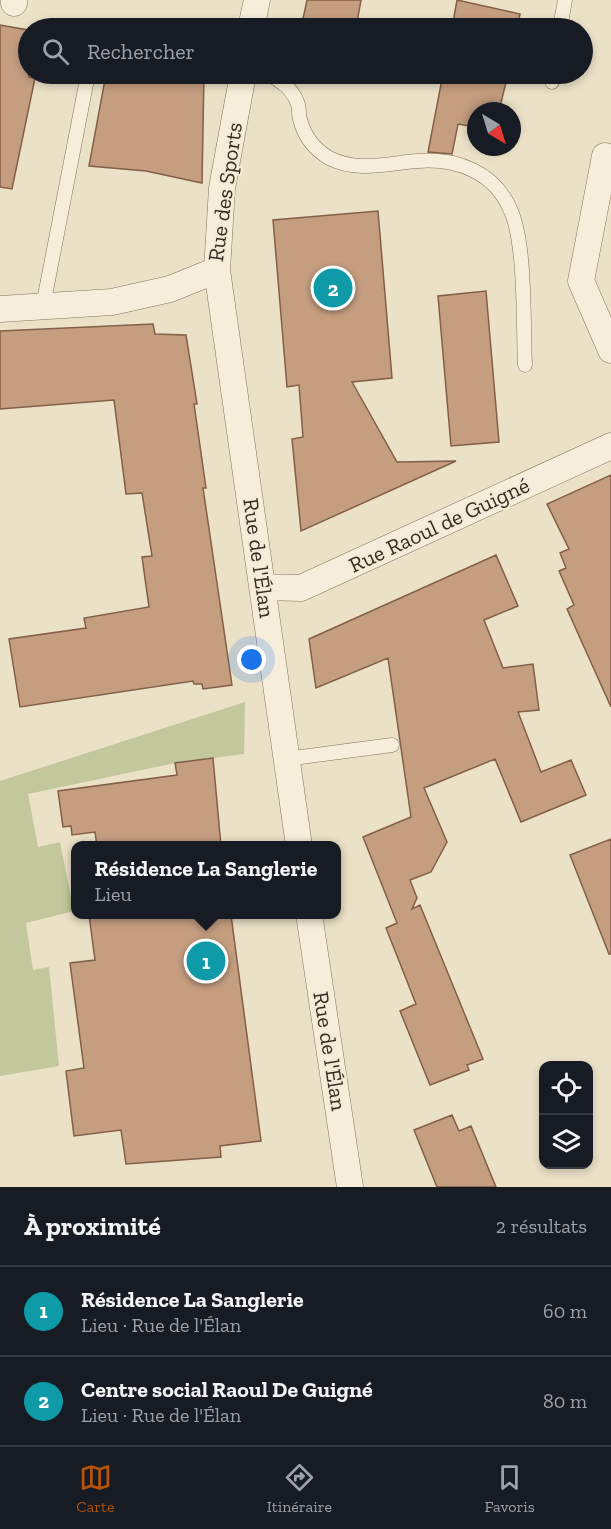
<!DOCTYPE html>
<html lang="fr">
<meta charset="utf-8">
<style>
:root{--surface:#171b24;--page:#242831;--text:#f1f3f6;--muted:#9ea1a6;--line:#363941;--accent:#b45309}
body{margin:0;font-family:"Zilla Slab",serif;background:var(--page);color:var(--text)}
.controls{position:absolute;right:18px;bottom:18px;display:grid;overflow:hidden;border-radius:12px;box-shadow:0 3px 9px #0003}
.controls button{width:54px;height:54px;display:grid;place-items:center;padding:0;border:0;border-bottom:2px solid var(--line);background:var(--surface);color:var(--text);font:30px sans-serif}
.compass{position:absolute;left:467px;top:102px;width:54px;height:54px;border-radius:50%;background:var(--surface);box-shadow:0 3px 9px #0003;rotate:142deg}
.you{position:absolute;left:252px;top:660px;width:21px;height:21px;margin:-15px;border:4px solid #fff;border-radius:50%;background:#1a73e8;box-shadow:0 0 0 9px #1a73e833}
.badge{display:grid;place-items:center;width:39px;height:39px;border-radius:50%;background:var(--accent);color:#fff;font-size:20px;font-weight:700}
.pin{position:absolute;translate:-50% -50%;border:3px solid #fff;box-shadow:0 2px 6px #0006}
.popup{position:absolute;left:71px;top:841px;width:270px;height:78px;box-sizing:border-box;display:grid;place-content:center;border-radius:12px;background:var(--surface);filter:drop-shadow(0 2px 4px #0005);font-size:20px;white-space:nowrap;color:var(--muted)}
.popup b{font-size:22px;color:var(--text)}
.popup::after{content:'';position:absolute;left:50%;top:100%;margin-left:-12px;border:12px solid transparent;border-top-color:var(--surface)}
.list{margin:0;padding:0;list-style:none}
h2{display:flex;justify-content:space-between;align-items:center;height:78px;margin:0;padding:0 24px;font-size:26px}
h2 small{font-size:20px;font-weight:400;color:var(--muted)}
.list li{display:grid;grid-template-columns:39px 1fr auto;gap:18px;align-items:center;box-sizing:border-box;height:90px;padding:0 24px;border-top:2px solid var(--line)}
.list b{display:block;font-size:22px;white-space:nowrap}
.list p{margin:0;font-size:20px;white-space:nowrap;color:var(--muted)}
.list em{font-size:20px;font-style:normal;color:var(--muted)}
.icon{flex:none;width:33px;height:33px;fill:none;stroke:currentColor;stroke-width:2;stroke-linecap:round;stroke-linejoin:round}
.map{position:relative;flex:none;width:611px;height:1187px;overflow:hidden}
.search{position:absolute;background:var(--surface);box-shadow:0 3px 9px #0003;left:18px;right:18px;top:18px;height:66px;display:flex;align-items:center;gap:15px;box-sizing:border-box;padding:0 21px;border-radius:33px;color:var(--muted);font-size:22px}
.sheet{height:258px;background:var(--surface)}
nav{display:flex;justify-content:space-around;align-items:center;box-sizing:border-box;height:84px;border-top:2px solid var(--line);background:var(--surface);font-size:16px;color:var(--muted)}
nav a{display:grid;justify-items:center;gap:3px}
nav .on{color:var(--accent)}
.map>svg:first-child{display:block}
.green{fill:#c2c89c}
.building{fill:#c59e80;stroke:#825f46;stroke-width:1.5}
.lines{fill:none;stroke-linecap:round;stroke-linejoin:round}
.lane-casing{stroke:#85735e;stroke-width:15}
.street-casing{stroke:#85735e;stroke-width:27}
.lane{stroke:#f6eeda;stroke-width:14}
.street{stroke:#f6eeda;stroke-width:26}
.labels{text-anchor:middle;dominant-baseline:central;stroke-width:4.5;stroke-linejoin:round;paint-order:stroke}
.street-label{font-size:22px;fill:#362b20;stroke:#f3ebd6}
</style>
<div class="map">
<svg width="611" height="1187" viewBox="0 0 611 1187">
<rect width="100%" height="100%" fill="#ebe1c7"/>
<path class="green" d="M 245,702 L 244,754 L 175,763 L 28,794 L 38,847 L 60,842 L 74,911 L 26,923 L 33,970 L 49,967 L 59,1066 L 0,1076 L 0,781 Z"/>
<path class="building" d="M 307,0 L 361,0 L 356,28 L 301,28 Z
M 457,0 L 520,14 L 517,28 L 452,28 Z
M 0,25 L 28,30 L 29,77 L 35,78 L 12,189 L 0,187 Z
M 106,74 L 204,74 L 202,183 L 146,171 L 89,166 Z
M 443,74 L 508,74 L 499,111 L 476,111 L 476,127 L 458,124 L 452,154 L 428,152 Z
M 378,211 L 392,378 L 352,382 L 397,462 L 456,461 L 301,531 L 292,439 L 303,437 L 299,385 L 287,387 L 273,220 Z
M 486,291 L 499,442 L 451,446 L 438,296 Z
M 153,324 L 155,334 L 186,335 L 197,404 L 194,404 L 206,488 L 203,488 L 232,685 L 203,689 L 202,684 L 194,684 L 193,681 L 20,707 L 9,639 L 86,628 L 84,618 L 149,607 L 142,557 L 152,556 L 142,493 L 126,494 L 114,400 L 0,409 L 0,331 Z
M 611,475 L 611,707 L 567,609 L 574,605 L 559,571 L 566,568 L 560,553 L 569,549 L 547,504 Z
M 496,555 L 518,606 L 484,620 L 503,668 L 533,664 L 539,710 L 518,712 L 541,772 L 571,760 L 586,795 L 521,822 L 495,759 L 424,788 L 447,842 L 431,872 L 410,880 L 417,898 L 412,909 L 420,905 L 483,1059 L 467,1065 L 469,1070 L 430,1085 L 400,1011 L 416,1004 L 386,928 L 397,923 L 363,837 L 411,817 L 388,658 L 316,688 L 309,639 Z
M 213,758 L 221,846 L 97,846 L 95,832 L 72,835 L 71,826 L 63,827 L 58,791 L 177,775 L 175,763 Z
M 611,839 L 611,954 L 609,954 L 570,855 Z
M 89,915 L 231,915 L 261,1141 L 220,1146 L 221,1157 L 126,1164 L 121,1130 L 74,1136 L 66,1071 L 84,1068 L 70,963 L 95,960 Z
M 452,1115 L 459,1131 L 471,1126 L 496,1187 L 437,1187 L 414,1130 Z"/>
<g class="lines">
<g class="lane-casing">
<path id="lane" d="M 96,28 L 97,27
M 560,28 L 565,0
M 269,74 C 280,81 292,88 297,102 C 300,107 298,114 300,119 C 304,136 314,149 329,158 C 359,173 388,163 418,161 C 457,158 495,172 511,211 C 526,245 523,325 525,365
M 552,82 L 553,74
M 43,306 L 88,74
M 286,759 L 392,745"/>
</g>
<g class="street-casing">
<path id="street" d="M 14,3 L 14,0
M 251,28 L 257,0
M 243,74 L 222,188 L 217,270 L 299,846
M 605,156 L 581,281 L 611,350
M 0,309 L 112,302 L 170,289 L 217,270
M 263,587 L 301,588 L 611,446
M 309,914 L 350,1187"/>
</g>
<use href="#lane" class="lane"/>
<use href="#street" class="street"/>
</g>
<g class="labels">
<g class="street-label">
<text transform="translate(225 192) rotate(-82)">Rue des Sports</text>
<text transform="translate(439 525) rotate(-25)">Rue Raoul de Guigné</text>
<text transform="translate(259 558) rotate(82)">Rue de l'Élan</text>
<text transform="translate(330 1051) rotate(81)">Rue de l'Élan</text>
</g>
</g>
</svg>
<div class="controls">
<button><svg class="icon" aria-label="locate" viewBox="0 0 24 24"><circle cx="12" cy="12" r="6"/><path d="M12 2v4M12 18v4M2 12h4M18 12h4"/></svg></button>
<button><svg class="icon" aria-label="layers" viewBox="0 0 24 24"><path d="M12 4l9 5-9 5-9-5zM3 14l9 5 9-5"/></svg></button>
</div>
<svg class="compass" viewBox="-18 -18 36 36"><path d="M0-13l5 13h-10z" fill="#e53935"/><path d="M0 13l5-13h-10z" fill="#9ea1a6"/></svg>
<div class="you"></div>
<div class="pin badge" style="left:206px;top:961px;background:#0f9aa8">1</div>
<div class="popup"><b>Résidence La Sanglerie</b>Lieu</div>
<div class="pin badge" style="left:333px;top:288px;background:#0f9aa8">2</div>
<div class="search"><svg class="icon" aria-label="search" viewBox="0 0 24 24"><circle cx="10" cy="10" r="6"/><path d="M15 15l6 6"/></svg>Rechercher</div>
</div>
<section class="sheet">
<h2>À proximité<small>2 résultats</small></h2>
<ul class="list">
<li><span class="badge" style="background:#0f9aa8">1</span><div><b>Résidence La Sanglerie</b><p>Lieu · Rue de l'Élan</p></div><em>60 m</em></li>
<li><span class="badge" style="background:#0f9aa8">2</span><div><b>Centre social Raoul De Guigné</b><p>Lieu · Rue de l'Élan</p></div><em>80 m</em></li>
</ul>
</section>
<nav>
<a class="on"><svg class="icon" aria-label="map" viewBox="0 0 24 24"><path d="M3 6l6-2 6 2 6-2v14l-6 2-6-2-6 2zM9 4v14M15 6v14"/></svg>Carte</a>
<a><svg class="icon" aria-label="directions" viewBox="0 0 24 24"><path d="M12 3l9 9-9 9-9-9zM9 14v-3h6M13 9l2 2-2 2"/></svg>Itinéraire</a>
<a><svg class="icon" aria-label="saved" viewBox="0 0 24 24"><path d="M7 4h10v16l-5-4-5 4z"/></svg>Favoris</a>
</nav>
